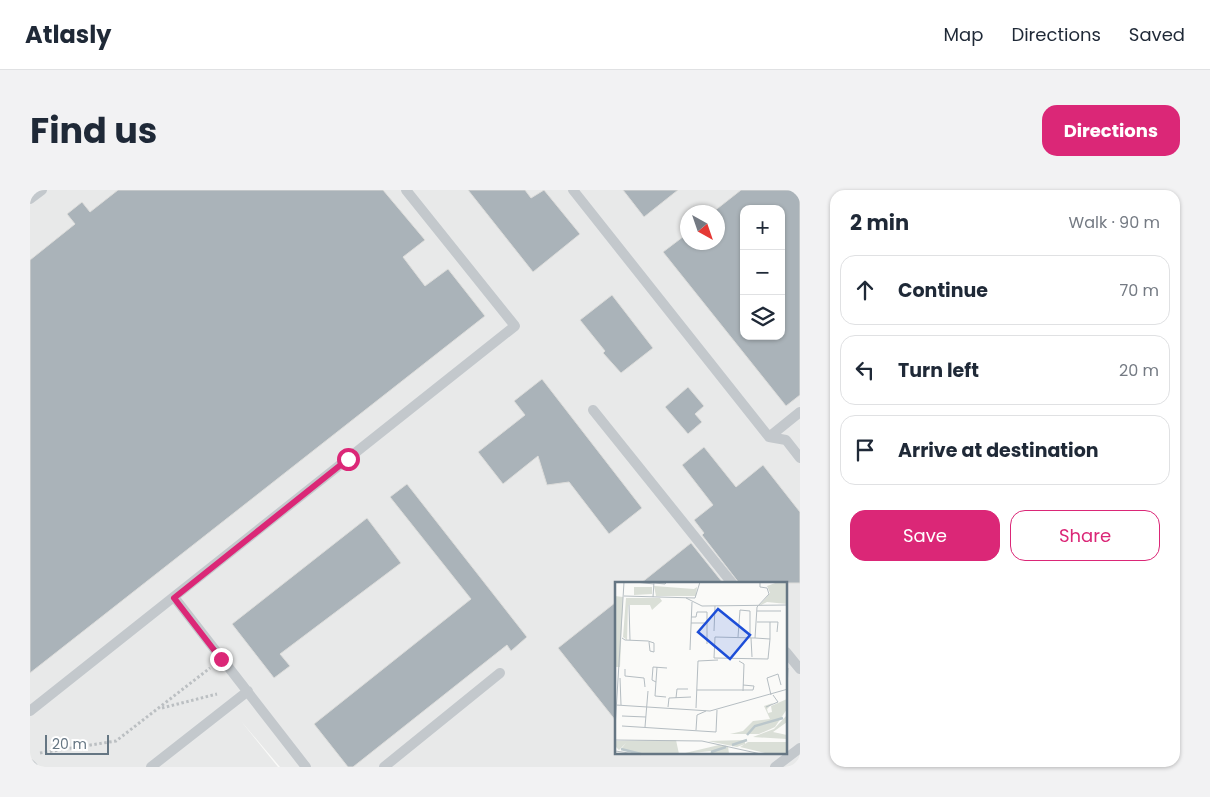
<!DOCTYPE html>
<meta charset="utf-8">
<style>
:root{--surface:#fff;--page:#f2f2f3;--text:#1f2937;--muted:#747a83;--line:#e0e1e3;--accent:#db2777}
body{margin:0;font-family:Poppins,sans-serif;background:var(--page);color:var(--text)}
.controls{position:absolute;right:15px;top:15px;display:grid;overflow:hidden;border-radius:10px;box-shadow:0 1px 4px #0004}
.controls button{width:45px;height:45px;display:grid;place-items:center;padding:0;border:0;border-bottom:1px solid var(--line);background:var(--surface);color:var(--text);font:25px sans-serif}
.compass{position:absolute;left:650px;top:15px;width:45px;height:45px;border-radius:50%;background:var(--surface);box-shadow:0 1px 4px #0004;rotate:140deg}
.scale{position:absolute;left:15px;bottom:12px;width:64px;box-sizing:border-box;padding-left:5px;border:2px solid #657683;border-top:0;font-size:14px;line-height:18px;white-space:nowrap;color:#657683;-webkit-text-stroke:4px #fff;paint-order:stroke}
.stop{position:absolute;width:15px;height:15px;margin:-11px;border:4px solid #db2777;border-radius:50%;background:#fff}
.stop.end{background:#db2777;border-color:#fff;box-shadow:0 1px 5px #0008}
.list{margin:0;padding:0;list-style:none}
h2{display:flex;justify-content:space-between;align-items:center;height:65px;margin:0;padding:0 20px;font-size:21px}
h2 small{font-size:16px;font-weight:400;color:var(--muted)}
.list li{display:grid;grid-template-columns:32px 1fr auto;gap:15px;align-items:center;box-sizing:border-box;height:70px;margin:0 10px 10px;padding:0 10px;border:1px solid var(--line);border-radius:15px}
.list b{display:block;font-size:19px;white-space:nowrap}
.list em{font-size:16px;font-style:normal;color:var(--muted)}
.actions{display:flex;gap:10px;padding:15px 20px}
.actions a{flex:1;padding:11px 0;border:1px solid var(--accent);border-radius:15px;text-align:center;font-size:18px;color:var(--accent)}
.actions .main{background:var(--accent);color:#fff}
.icon{flex:none;width:28px;height:28px;fill:none;stroke:currentColor;stroke-width:2;stroke-linecap:round;stroke-linejoin:round}
.map{position:relative;flex:none;width:770px;height:577px;overflow:hidden;border-radius:15px}
header{display:flex;align-items:center;gap:30px;box-sizing:border-box;height:70px;padding:0 25px;background:var(--surface);border-bottom:1px solid var(--line)}
header strong{font-size:24px}
nav{display:flex;gap:28px;margin-inline-start:auto;font-size:18px}
.intro{display:flex;align-items:center;justify-content:space-between;box-sizing:border-box;height:120px;padding:0 30px}
h1{margin:0;font-size:35px}
.button{padding:12px 22px;border-radius:15px;background:var(--accent);color:#fff;font-size:18px;font-weight:700}
main{display:flex;gap:30px;padding:0 30px}
aside{flex:1;background:var(--surface);border-radius:15px;box-shadow:0 1px 4px #0004}
.map>svg:first-child{display:block}
.built{fill:#e8e9e9;fill-rule:evenodd}
.building{fill:#aab3b9;stroke:#dcdcda;fill-rule:evenodd}
.lines{fill:none;stroke-linecap:round;stroke-linejoin:round}
.path{stroke:#bbbfc2;stroke-width:3;stroke-dasharray:2.5 2.5;stroke-linecap:butt}
.service{stroke:#c3c8cc;stroke-width:10}
.route{stroke:#db2777;stroke-width:6}
.inset-river{fill:none;stroke:#bbc7cb;stroke-width:2.5}
.inset-road{fill:none;stroke:#b5bdc2;stroke-width:1}
.view{fill:#1d4ed8;fill-opacity:0.15;stroke:#1d4ed8;stroke-width:2.5}
.inset-edge{fill:none;stroke:#657683;stroke-width:2.5}
</style>
<header>
<strong>Atlasly</strong>
<nav><a>Map</a><a>Directions</a><a>Saved</a></nav>
</header>
<div class="intro"><h1>Find us</h1><a class="button">Directions</a></div>
<main>
<div class="map">
<svg width="770" height="577" viewBox="0 0 770 577">
<rect width="100%" height="100%" fill="#fafaf8"/>
<path class="built" d="M 0,0 L 770,0 L 770,577 L 250,577 L 211,531 L 248,577 L 0,577 ZM 714,19 L 751,19 L 751,146 L 714,146 ZM 658,22 L 688,22 L 688,52 L 658,52 ZM 586,393 L 756,393 L 756,563 L 586,563 Z"/>
<path class="building" d="M 88,0 L 353,0 L 395,50 L 373,67 L 395,96 L 418,79 L 455,126 L 0,483 L 0,70 L 45,34 L 37,24 L 52,12 L 60,22 Z
M 438,0 L 495,0 L 501,8 L 514,0 L 550,44 L 503,82 Z
M 593,0 L 648,0 L 614,27 Z
M 711,0 L 770,0 L 770,205 L 756,216 L 633,62 L 658,43 L 658,52 L 688,52 L 688,22 L 683,22 ZM 714,19 L 751,19 L 751,146 L 714,146 Z
M 582,105 L 623,158 L 591,183 L 573,163 L 575,161 L 550,130 Z
M 512,189 L 612,318 L 579,344 L 539,292 L 517,295 L 508,266 L 473,294 L 448,262 L 495,225 L 484,211 Z
M 658,197 L 674,216 L 665,224 L 672,232 L 658,244 L 635,217 Z
M 674,257 L 706,297 L 733,275 L 770,322 L 770,393 L 709,393 L 672,345 L 674,343 L 664,330 L 683,315 L 652,275 Z
M 377,294 L 497,447 L 481,461 L 477,455 L 323,577 L 318,577 L 284,534 L 441,409 L 360,307 Z
M 337,328 L 371,373 L 250,464 L 260,476 L 244,488 L 202,434 Z
M 661,353 L 693,393 L 611,393 Z
M 586,412 L 586,531 L 528,458 Z"/>
<g class="lines">
<path class="path" d="M 132,518 L 187,504
M 10,563 L 86,551 L 180,478"/>
<path class="service" d="M 543,0 L 739,247 L 756,250 L 770,268
M 0,9 L 12,0
M 563,220 L 702,393
M 739,247 L 770,222
M 144,407 L 276,577
M 756,462 L 770,479
M 0,521 L 485,136 L 376,0
M 0,574 L 3,577
M 121,577 L 218,501
M 354,577 L 470,483
M 745,577 L 770,558"/>
</g>
<g class="lines">
<path class="route" d="M 191,469 L 144,408 L 318,269"/>
</g>
<g transform="translate(585 392)">
<rect width="172" height="172" fill="#fafaf8"/>
<path d="M 163,0 L 172,0 L 172,29 L 172,22 L 152,20 L 144,24 L 155,11 L 152,4 ZM 39,4 L 79,7 L 82,5 L 81,14 L 41,14 ZM 19,5 L 37,5 L 37,12 L 19,13 ZM 0,14 L 8,15 L 5,85 L 0,85 ZM 11,16 L 45,16 L 47,19 L 37,28 L 35,23 L 13,23 L 12,58 L 8,55 ZM 172,117 L 172,127 L 160,145 L 144,152 L 115,152 L 128,149 L 138,139 L 155,137 L 149,124 L 158,121 L 152,127 L 153,131 L 157,130 L 156,124 ZM 61,158 L 64,172 L 25,172 L 6,167 L 11,161 L 4,168 L 1,165 L 1,159 ZM 130,158 L 130,162 L 122,165 L 93,159 ZM 133,160 L 172,160 L 172,172 L 154,172 L 125,165 ZM 104,163 L 113,164 L 114,172 L 94,172 L 97,169 L 66,172 Z" fill="#dadfd7"/>
<path d="M 172,133 L 172,140 L 158,150 L 172,153 L 172,157 L 138,155 L 159,147 Z" fill="#dadfd7"/>
<path class="inset-river" d="M 132,153 L 140,144 L 168,136M 117,163 L 132,158M 6,167 L 26,172M 96,170 L 111,165"/>
<path class="inset-road" d="M 20,0 L 39,2M 39,1 L 50,2 L 51,1 L 44,1M 9,14 L 80,16 L 85,0M 38,15 L 39,0M 71,16 L 87,24 L 172,23 L 172,29M 14,23 L 15,58M 142,29 L 166,29M 76,35 L 81,35 L 82,30 L 92,30 L 92,62M 142,40 L 163,40 L 162,50M 76,41 L 92,41M 99,49 L 100,24M 123,55 L 125,28 L 135,29 L 135,56M 7,56 L 10,58 L 33,59 L 39,61 L 39,70 L 35,69 L 34,60M 136,56 L 137,75M 140,56 L 155,57 L 153,77 L 99,76 L 100,55 L 140,56 L 142,25 L 154,12 L 152,6 L 145,5 L 145,0M 155,57 L 155,40M 75,68 L 77,20M 124,79 L 129,82 L 128,109M 42,85 L 40,114 L 51,115M 10,87 L 10,94 L 29,96 L 30,105M 5,96 L 6,123M 41,100 L 37,98 L 38,85 L 52,86M 172,107 L 173,86M 82,108 L 138,108 L 139,104 L 128,103M 156,113 L 152,96 L 163,92 L 166,103M 61,116 L 62,107 L 73,107M 1,123 L 95,129 L 173,107M 53,125 L 54,116 L 76,115M 151,125 L 163,120 L 158,113M 81,126 L 83,79 L 103,78M 7,134 L 31,135M 7,144 L 101,150 L 102,128M 30,145 L 33,109M 0,146 L 9,0M 81,148 L 82,133 L 91,129M 0,158 L 87,159 L 146,172M 0,169 L 21,172"/>
<path class="view" d="M 103,27 L 135,53 L 115,77 L 83,50 Z"/>
<rect width="172" height="172" class="inset-edge"/>
</g>
</svg>
<div class="controls">
<button>+</button>
<button>−</button>
<button><svg class="icon" aria-label="layers" viewBox="0 0 24 24"><path d="M12 4l9 5-9 5-9-5zM3 14l9 5 9-5"/></svg></button>
</div>
<svg class="compass" viewBox="-18 -18 36 36"><path d="M0-13l5 13h-10z" fill="#e53935"/><path d="M0 13l5-13h-10z" fill="#747a83"/></svg>
<div class="scale">20 m</div>
<div class="stop" style="left:318px;top:269px"></div>
<div class="stop end" style="left:191px;top:469px"></div>
</div>
<aside>
<h2>2 min<small>Walk · 90 m</small></h2>
<ul class="list">
<li><svg class="icon" aria-label="ahead" viewBox="0 0 24 24"><path d="M12 20V5M6 11l6-6 6 6"/></svg><div><b>Continue</b></div><em>70 m</em></li>
<li><svg class="icon" aria-label="left" viewBox="0 0 24 24"><path d="M17 20v-9H6M10 6l-5 5 5 5"/></svg><div><b>Turn left</b></div><em>20 m</em></li>
<li><svg class="icon" aria-label="arrive" viewBox="0 0 24 24"><path d="M6 21V4h12l-3 4 3 4H6"/></svg><div><b>Arrive at destination</b></div></li>
</ul>
<div class="actions"><a class="main">Save</a><a>Share</a></div>
</aside>
</main>
